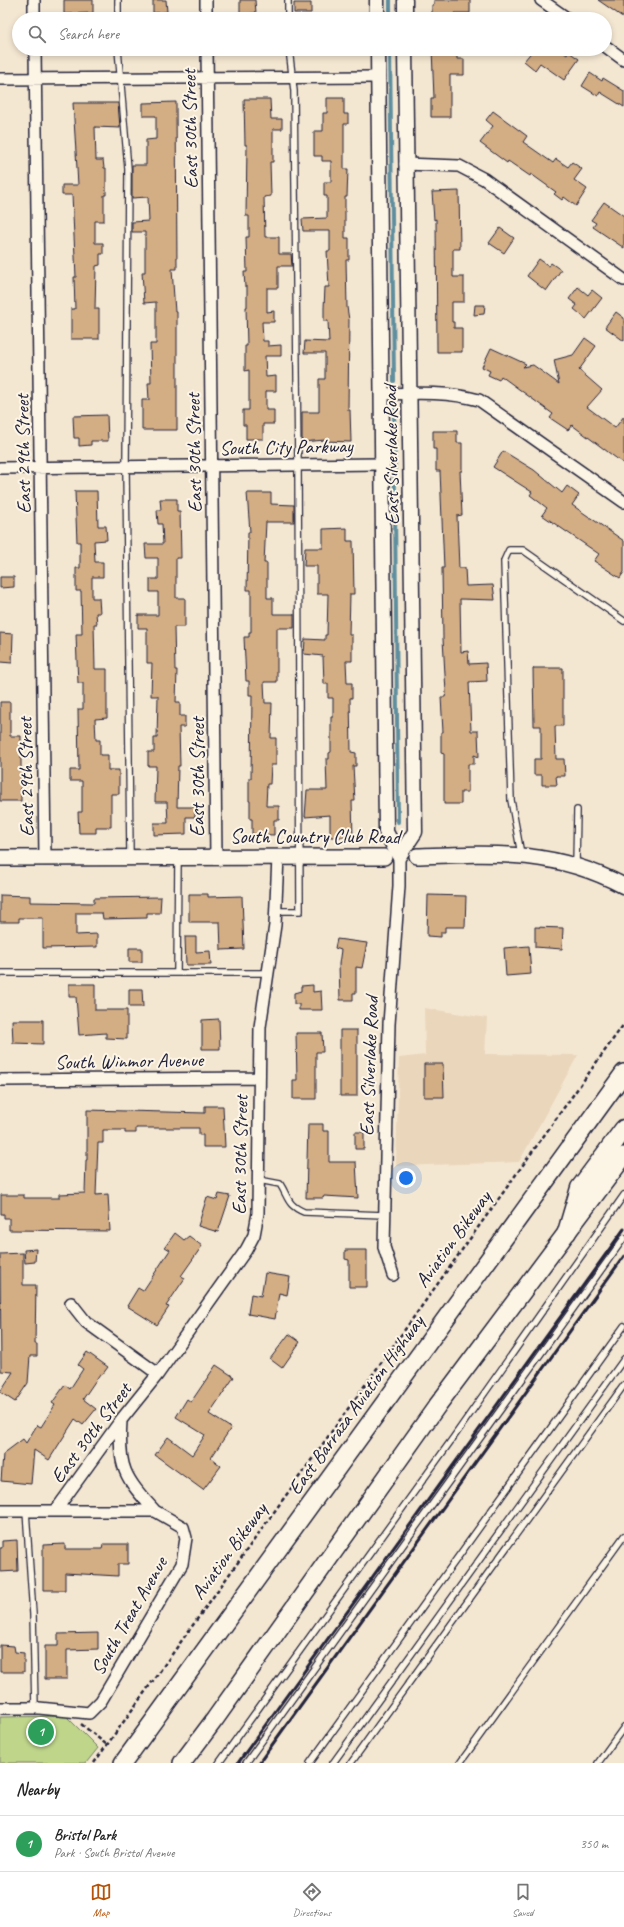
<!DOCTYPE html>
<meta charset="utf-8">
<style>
:root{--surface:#fff;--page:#f6f6f6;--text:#222;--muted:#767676;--line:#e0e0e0;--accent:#b45309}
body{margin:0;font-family:Caveat,sans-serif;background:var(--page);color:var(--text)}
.you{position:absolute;left:406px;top:1178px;width:14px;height:14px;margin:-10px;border:3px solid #fff;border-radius:50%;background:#1a73e8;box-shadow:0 0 0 6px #1a73e833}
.badge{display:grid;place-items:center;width:26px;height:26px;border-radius:50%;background:var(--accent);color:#fff;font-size:13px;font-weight:700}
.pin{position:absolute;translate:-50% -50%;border:2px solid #fff;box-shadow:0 1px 4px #0006}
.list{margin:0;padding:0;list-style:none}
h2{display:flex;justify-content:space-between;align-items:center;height:52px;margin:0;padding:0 16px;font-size:17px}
h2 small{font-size:13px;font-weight:400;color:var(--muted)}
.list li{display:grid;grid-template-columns:26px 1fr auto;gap:12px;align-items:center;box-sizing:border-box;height:56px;padding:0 16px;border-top:1px solid var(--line)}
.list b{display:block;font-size:15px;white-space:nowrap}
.list p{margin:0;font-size:13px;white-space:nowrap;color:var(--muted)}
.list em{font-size:13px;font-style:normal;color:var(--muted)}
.icon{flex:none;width:22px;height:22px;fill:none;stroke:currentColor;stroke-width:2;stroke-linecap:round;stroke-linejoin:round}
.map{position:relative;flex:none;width:624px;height:1763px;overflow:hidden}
.search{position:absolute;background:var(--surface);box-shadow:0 2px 6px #0003;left:12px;right:12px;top:12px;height:44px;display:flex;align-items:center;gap:10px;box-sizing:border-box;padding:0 14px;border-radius:22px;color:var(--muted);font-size:15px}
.sheet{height:108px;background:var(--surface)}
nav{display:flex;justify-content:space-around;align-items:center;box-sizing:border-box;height:56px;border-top:1px solid var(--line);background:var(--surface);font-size:11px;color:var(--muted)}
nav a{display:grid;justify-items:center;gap:2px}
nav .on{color:var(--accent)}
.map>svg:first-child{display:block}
.built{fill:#ead6bb}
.green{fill:#bfd58a;stroke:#707c62}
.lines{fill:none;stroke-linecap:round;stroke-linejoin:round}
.stream{stroke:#5e8e9f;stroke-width:4}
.building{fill:#d3ad84;stroke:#22223b}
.service-casing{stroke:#22223b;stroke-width:8}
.minor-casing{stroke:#22223b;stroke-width:14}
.tertiary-casing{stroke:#22223b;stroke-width:17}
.secondary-casing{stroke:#22223b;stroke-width:18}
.primary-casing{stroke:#22223b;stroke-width:20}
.trunk-casing{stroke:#22223b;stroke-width:21}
.path{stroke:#22223b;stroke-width:2.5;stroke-dasharray:4 3;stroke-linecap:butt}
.service{stroke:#fcf5e5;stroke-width:5.5}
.minor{stroke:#fcf5e5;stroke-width:11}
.tertiary{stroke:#fcf5e5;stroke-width:14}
.secondary{stroke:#fcf5e5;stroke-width:15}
.primary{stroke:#fcf5e5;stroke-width:17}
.trunk{stroke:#fcf5e5;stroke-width:18}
.rail{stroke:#22223b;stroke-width:3}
.labels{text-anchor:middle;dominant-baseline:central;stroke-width:4;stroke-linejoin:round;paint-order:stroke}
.street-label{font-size:20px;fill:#22223b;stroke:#fcf5e5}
</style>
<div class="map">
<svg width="624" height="1763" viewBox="0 0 624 1763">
<rect width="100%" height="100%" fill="#f4e7d2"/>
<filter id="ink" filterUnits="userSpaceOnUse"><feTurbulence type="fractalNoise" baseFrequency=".025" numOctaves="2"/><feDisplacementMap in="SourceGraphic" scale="8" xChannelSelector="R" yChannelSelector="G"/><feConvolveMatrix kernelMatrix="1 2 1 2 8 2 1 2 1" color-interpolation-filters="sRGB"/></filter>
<g filter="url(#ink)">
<path class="built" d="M 424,1008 L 487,1018 L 485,1054 L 578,1055 L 519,1162 L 396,1166 L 399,1058 L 425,1055 Z"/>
<path class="green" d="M 66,1716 L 98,1748 L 86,1763 L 0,1763 L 0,1717 Z"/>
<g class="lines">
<path class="stream" d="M 390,0 L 390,19
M 390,49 L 394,381
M 394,402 L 398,822"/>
</g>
<path class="building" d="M 64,0 L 93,0 L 93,13 L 64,14 Z
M 153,0 L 166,0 L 167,12 L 153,13 Z
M 240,0 L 255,0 L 256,13 L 240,14 Z
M 434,0 L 470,0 L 470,13 L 454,13 L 454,19 L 432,19 L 432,5 L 434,5 Z
M 598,0 L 624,0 L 624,18 Z
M 294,3 L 311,3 L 311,13 L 294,13 Z
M 432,49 L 457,49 L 457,59 L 464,59 L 464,75 L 450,75 L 450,117 L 431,117 L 431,98 L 434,98 Z
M 534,49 L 559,49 L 567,55 L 569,52 L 579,59 L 564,80 L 540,63 L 535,70 L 524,61 Z
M 590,73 L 602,81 L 603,78 L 624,91 L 624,107 L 600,92 L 598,96 L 582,86 Z
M 327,98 L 344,98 L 344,114 L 348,114 L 348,124 L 344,124 L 344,169 L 348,169 L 347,197 L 345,197 L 345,238 L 349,238 L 349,260 L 346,260 L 347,307 L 349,320 L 348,410 L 350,410 L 351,442 L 325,441 L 325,440 L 302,442 L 302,412 L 319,412 L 319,379 L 325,379 L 325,353 L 304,353 L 305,341 L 329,342 L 328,321 L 324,321 L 324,308 L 325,287 L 329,287 L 327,251 L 330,251 L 330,231 L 303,231 L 302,219 L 327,218 L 327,196 L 324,196 L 324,182 L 331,182 L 331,161 L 322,161 L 322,156 L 314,156 L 314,131 L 323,131 L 323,113 L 327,113 Z
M 244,99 L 270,99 L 271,119 L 282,119 L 282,129 L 273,129 L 273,162 L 270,162 L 271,196 L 264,197 L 265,237 L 279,237 L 279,254 L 291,254 L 292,266 L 278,266 L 278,288 L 267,288 L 267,312 L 274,311 L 274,322 L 262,322 L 263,341 L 268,341 L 268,346 L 281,345 L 281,356 L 265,356 L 266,377 L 276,376 L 276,391 L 266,391 L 266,410 L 274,410 L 274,424 L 263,424 L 263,439 L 246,439 L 246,425 L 243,425 L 243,410 L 249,410 L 249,370 L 245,371 L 245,346 L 247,346 L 246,307 L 247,307 L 247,287 L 245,287 L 244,272 L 247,272 L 246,237 L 249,237 L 249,216 L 246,216 L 247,145 L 245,145 Z
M 176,102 L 177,269 L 172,269 L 175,312 L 177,312 L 177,430 L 142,430 L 142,400 L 149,400 L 148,383 L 151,383 L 150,344 L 156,344 L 156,302 L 144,303 L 142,272 L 145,272 L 145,232 L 132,232 L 132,222 L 149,221 L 148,197 L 132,198 L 132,165 L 146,165 L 146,140 L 156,139 L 156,116 L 143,116 L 143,103 Z
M 73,103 L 118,103 L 120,128 L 95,127 L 96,160 L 103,160 L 104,168 L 106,168 L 106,195 L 104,195 L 104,221 L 95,221 L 95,243 L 103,243 L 103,254 L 100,254 L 100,265 L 96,266 L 95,309 L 99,309 L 99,339 L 71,339 L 71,309 L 75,309 L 74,277 L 76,277 L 72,195 L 62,195 L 62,185 L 78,185 Z
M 493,111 L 527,136 L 523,142 L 553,163 L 556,159 L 568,167 L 572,162 L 582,169 L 574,180 L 587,189 L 576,206 L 564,197 L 562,200 L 554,194 L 556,192 L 531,174 L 530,176 L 508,161 L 507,163 L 480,143 L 493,126 L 486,120 Z
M 459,191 L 460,249 L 453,249 L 453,277 L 464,277 L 464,302 L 452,302 L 452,322 L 454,322 L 454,328 L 462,328 L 462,352 L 437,352 L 436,219 L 434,220 L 432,192 Z
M 604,202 L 624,216 L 624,248 L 593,227 L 596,223 L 591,220 Z
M 500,228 L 514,238 L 504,253 L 489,243 Z
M 539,259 L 549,266 L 551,263 L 561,270 L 546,291 L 527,276 Z
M 578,287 L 588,295 L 592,290 L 602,298 L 586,319 L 574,309 L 577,305 L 569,299 Z
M 475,305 L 485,305 L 484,314 L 474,315 Z
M 616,312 L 624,318 L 624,341 L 605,327 Z
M 585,338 L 596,346 L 579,370 L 602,390 L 587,407 L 615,428 L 624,416 L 624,464 L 572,425 L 568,430 L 550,418 L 553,414 L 501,376 L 499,380 L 488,375 L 490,371 L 482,367 L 491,348 L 526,364 L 523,367 L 533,365 L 559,384 L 554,360 L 573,355 Z
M 107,415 L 108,441 L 91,441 L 91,445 L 79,446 L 79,438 L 74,438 L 73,416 Z
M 433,431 L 457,431 L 457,443 L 462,443 L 462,471 L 460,471 L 462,515 L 457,516 L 459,568 L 465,568 L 466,586 L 493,585 L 495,600 L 460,599 L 461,652 L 468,651 L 469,664 L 486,663 L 487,681 L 469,682 L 471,731 L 478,731 L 479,757 L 474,755 L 474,764 L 468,764 L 468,792 L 461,792 L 461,804 L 444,804 L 444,754 L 441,753 L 441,732 L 443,732 L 441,697 L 445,697 L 446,693 L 443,639 L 442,568 L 444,568 L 440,471 L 436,471 L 436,449 L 433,449 Z
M 503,451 L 534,470 L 562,493 L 567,486 L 579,495 L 572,505 L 624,541 L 624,572 L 620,578 L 594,561 L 599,554 L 542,515 L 547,508 L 530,495 L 532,492 L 493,467 Z
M 75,491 L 97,491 L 98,526 L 106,526 L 107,540 L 94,541 L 95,562 L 103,562 L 103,577 L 92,577 L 92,598 L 99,598 L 100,613 L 96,613 L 97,624 L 94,624 L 95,669 L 107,669 L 107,718 L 95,719 L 96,740 L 100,740 L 100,755 L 108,755 L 108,770 L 119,770 L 119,794 L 111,794 L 111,827 L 96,827 L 96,833 L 79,833 L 78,812 L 82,812 L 82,781 L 70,781 L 70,770 L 79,770 L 78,709 L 83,709 L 83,683 L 78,683 L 77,661 L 76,634 L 82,634 L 81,591 L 76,591 L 76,568 L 80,568 L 80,542 L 77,542 Z
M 247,493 L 271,493 L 271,504 L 294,505 L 294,522 L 266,522 L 264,563 L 267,563 L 267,598 L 273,598 L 273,614 L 294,614 L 294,628 L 277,628 L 277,682 L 264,682 L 265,703 L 272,703 L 271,738 L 276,738 L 276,765 L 271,765 L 270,784 L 267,784 L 266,806 L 279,806 L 279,820 L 274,820 L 274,835 L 252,834 L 252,819 L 250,819 L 250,801 L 249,801 L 249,778 L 251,778 L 252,695 L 249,695 L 249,681 L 246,681 L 244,637 L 249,637 L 249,632 L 251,632 L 251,590 L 247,590 L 248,532 L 250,532 Z
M 160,499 L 177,499 L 177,511 L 180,511 L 181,558 L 176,558 L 176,598 L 185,598 L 185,627 L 174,627 L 175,670 L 177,670 L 176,702 L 180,702 L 180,716 L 185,716 L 185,727 L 179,727 L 180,766 L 178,766 L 177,807 L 195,807 L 195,817 L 186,817 L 186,834 L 154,835 L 154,823 L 168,823 L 167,802 L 155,802 L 156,766 L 148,766 L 148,752 L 154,752 L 154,738 L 157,738 L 158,696 L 151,696 L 152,663 L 147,663 L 147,628 L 138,628 L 138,615 L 158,615 L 158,592 L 150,592 L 150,579 L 158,579 L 158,558 L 146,558 L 145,544 L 163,544 L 162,524 L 158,524 L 157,510 L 161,510 Z
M 347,528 L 347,541 L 353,541 L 354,594 L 350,594 L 349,635 L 352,635 L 352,661 L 346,661 L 347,683 L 352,683 L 352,698 L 350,698 L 351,752 L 356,753 L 356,766 L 353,766 L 355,801 L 352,801 L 353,837 L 330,837 L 330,815 L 305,817 L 307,790 L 327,790 L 326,759 L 329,759 L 329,753 L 331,752 L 331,717 L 333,717 L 333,698 L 328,698 L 328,684 L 324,684 L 323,656 L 304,654 L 305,639 L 325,640 L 325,635 L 327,635 L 328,594 L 317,594 L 317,566 L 304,566 L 305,548 L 323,548 L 323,529 Z
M 0,577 L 14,577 L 14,587 L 0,588 Z
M 0,633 L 13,634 L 12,663 L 0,662 Z
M 533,668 L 563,668 L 563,726 L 555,726 L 556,759 L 564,759 L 565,776 L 556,776 L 557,785 L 542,785 L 542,775 L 534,775 L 534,759 L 541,759 L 541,726 L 534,726 Z
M 0,702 L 10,702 L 10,736 L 21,736 L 21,801 L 0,801 Z
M 189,894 L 208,894 L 208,897 L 242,896 L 244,949 L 221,950 L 220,922 L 189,922 Z
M 0,895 L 30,896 L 30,902 L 94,903 L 94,898 L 161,897 L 160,913 L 147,913 L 147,918 L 103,919 L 102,913 L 76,913 L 76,935 L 97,934 L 97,947 L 43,948 L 43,918 L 19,918 L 19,922 L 0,922 Z
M 428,895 L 466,896 L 465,927 L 445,927 L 445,932 L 441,932 L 441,937 L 427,936 Z
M 535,927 L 563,928 L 562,949 L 535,947 Z
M 185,937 L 196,937 L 196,952 L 210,951 L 211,965 L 186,965 Z
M 337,939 L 367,943 L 362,968 L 356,967 L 356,993 L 353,993 L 353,1000 L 340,1000 L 339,964 L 341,950 L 335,948 Z
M 529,946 L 531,974 L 506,976 L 504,948 Z
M 129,948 L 142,948 L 142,962 L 129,962 Z
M 69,984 L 95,984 L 95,1010 L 127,1010 L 127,1039 L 106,1038 L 106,1033 L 79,1035 L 76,997 L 69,997 Z
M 313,985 L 313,992 L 321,991 L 322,1010 L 299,1010 L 299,1004 L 294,1004 L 294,993 L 301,991 L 301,986 Z
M 129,989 L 142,989 L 143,1007 L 129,1007 Z
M 219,1019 L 220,1049 L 202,1049 L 202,1020 Z
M 12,1020 L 43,1020 L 43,1044 L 13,1043 Z
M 340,1030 L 357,1030 L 357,1096 L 340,1096 Z
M 296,1033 L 322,1033 L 323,1052 L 316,1052 L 316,1099 L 293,1099 L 293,1080 L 297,1080 Z
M 424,1064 L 443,1064 L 444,1097 L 424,1097 Z
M 205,1106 L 223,1106 L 225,1147 L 203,1147 L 203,1135 L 199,1135 L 199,1128 L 136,1128 L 136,1133 L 125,1133 L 125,1130 L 103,1130 L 103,1143 L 98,1143 L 96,1195 L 108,1194 L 110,1231 L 9,1230 L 9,1218 L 4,1218 L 4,1214 L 1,1214 L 1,1195 L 24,1195 L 24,1198 L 59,1198 L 59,1194 L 85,1193 L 86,1160 L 87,1160 L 87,1110 L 205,1113 Z
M 308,1124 L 323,1124 L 323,1131 L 329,1131 L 329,1162 L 356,1162 L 358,1198 L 324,1196 L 323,1198 L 306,1198 Z
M 355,1132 L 364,1132 L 364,1149 L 355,1149 Z
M 219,1194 L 230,1196 L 218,1232 L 198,1226 L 207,1197 L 217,1200 Z
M 175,1233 L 184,1240 L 189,1236 L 202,1246 L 181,1276 L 185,1278 L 166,1306 L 169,1307 L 157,1325 L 127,1306 L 138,1288 L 143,1291 L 170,1250 L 165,1247 Z
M 36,1249 L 35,1262 L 25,1263 L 24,1250 Z
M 345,1250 L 367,1250 L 367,1287 L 349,1287 L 349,1260 L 345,1259 Z
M 23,1253 L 23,1285 L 36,1285 L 35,1344 L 37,1344 L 37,1356 L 30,1356 L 28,1383 L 15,1402 L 0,1392 L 13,1372 L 1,1371 L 0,1254 Z
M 265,1273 L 290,1277 L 287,1295 L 279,1293 L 275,1319 L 248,1314 L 251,1294 L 261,1296 Z
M 289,1334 L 300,1342 L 282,1368 L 270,1359 Z
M 87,1352 L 108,1367 L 102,1375 L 100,1374 L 83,1399 L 96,1409 L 83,1425 L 75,1419 L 49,1460 L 34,1450 L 31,1484 L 1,1481 L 3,1454 L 23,1439 L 26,1443 L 37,1425 L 41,1427 L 55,1405 L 52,1403 L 65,1385 L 70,1389 L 83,1369 L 78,1365 Z
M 216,1365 L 234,1377 L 209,1414 L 231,1428 L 211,1458 L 221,1466 L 203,1490 L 155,1455 L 168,1437 L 192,1455 L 205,1435 L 176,1417 L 187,1399 L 191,1402 Z
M 17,1540 L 18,1571 L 0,1572 L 0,1548 L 2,1548 L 2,1541 Z
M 65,1544 L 65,1549 L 102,1549 L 103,1544 L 128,1544 L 128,1564 L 118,1564 L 118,1576 L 65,1573 L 65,1590 L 43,1590 L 43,1545 Z
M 98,1633 L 98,1649 L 67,1650 L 67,1679 L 45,1679 L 45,1646 L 58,1646 L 58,1634 Z
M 0,1645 L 14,1646 L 15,1652 L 24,1653 L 24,1672 L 0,1672 Z"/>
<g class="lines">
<g class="service-casing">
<path id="service" d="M 118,0 L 118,19
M 288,0 L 288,19
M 118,49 L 128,169 L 126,467 L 130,856
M 521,854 L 511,800 L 504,561 L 509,550 L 523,550 L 624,621
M 576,865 L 577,810
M 275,911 L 300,911 L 298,465 L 294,91 L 289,49
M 0,973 L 268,973
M 177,973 L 178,859
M 259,1180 L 280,1184 C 289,1198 287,1205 304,1212 L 384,1215
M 26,1511 L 33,1614 L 35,1708
M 219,1763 L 453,1438 L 624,1195
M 246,1763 L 624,1238
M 310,1763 L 624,1326
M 333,1763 L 624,1359
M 351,1763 L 624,1385
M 460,1763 L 624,1536
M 598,1763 L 624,1727"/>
</g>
<g class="minor-casing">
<path id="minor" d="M 34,0 L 34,19
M 206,0 L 206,19
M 541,0 L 568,19
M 605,46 L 624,60
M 35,49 L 45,858
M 207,49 L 216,857
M 0,79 L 378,77
M 405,164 L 459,166 L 484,179 L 624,280
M 381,394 C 414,393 447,391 479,400 L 624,502
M 0,468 L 381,464
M 0,1080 L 259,1078
M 393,1275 L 384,1247 L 389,1024 L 399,886 L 399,856
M 71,1303 L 86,1322 L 158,1374
M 121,1421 C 118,1468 124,1477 155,1511
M 56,1510 L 121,1420 L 158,1374 L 246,1250 L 254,1235 L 258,1213 L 260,1027 L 275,925 L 278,857
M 0,1511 L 155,1511 L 183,1527 L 186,1538 L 182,1564 L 101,1701 L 89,1713 L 39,1708 L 0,1708"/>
</g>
<g class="tertiary-casing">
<path id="tertiary" d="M 377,0 L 377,19
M 405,0 L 405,19
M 378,49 L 386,832 L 399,856
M 399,856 L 415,832 L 405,49"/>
</g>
<g class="secondary-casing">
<path id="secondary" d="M 417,856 C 492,853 555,849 624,886
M 0,858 L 384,857"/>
</g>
<g class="primary-casing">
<path id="primary" d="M 123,1763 L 624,1073
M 182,1763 L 215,1719 L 437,1406 L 624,1156"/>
</g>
<g class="trunk-casing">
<path id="trunk" d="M 567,1232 L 580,1188 L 624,1129"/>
</g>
<path class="path" d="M 81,1724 L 107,1745
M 94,1763 L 624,1024"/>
<use href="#service" class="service"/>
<use href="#minor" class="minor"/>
<use href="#tertiary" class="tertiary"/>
<use href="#secondary" class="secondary"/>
<use href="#primary" class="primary"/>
<use href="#trunk" class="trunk"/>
<path class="rail" d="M 238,1763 L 624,1229
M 259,1763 L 624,1256"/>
</g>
</g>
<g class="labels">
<g class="street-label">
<text transform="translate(190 129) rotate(-91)">East 30th Street</text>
<text transform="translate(286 447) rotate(-1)">South City Parkway</text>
<text transform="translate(194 453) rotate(-91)">East 30th Street</text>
<text transform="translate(23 454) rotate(-91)">East 29th Street</text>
<text transform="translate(391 455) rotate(-91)">East Silverlake Road</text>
<text transform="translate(26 777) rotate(-91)">East 29th Street</text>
<text transform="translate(197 777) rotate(-90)">East 30th Street</text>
<text x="315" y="836">South Country Club Road</text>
<text transform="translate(129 1061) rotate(-1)">South Winmor Avenue</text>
<text transform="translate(369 1066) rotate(-88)">East Silverlake Road</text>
<text transform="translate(240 1155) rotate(-89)">East 30th Street</text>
<text transform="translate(453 1239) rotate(-54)">Aviation Bikeway</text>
<text transform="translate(356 1405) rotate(-54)">East Barraza Aviation Highway</text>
<text transform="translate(91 1433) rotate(-53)">East 30th Street</text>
<text transform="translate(229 1551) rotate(-54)">Aviation Bikeway</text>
<text transform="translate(129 1616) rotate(-60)">South Treat Avenue</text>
</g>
</g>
</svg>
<div class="you"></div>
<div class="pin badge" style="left:41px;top:1732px;background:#2e9e5b">1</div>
<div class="search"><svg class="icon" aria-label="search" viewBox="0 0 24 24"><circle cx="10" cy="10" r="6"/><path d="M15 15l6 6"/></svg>Search here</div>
</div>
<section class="sheet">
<h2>Nearby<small></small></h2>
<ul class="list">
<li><span class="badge" style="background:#2e9e5b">1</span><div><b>Bristol Park</b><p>Park · South Bristol Avenue</p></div><em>350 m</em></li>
</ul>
</section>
<nav>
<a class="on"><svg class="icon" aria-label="map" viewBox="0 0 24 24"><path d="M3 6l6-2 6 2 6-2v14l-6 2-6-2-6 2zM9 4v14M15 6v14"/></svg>Map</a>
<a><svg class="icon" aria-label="directions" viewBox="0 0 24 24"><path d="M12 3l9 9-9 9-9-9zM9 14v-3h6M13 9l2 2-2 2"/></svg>Directions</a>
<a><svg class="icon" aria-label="saved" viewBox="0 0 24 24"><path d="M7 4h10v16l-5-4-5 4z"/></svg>Saved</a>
</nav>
